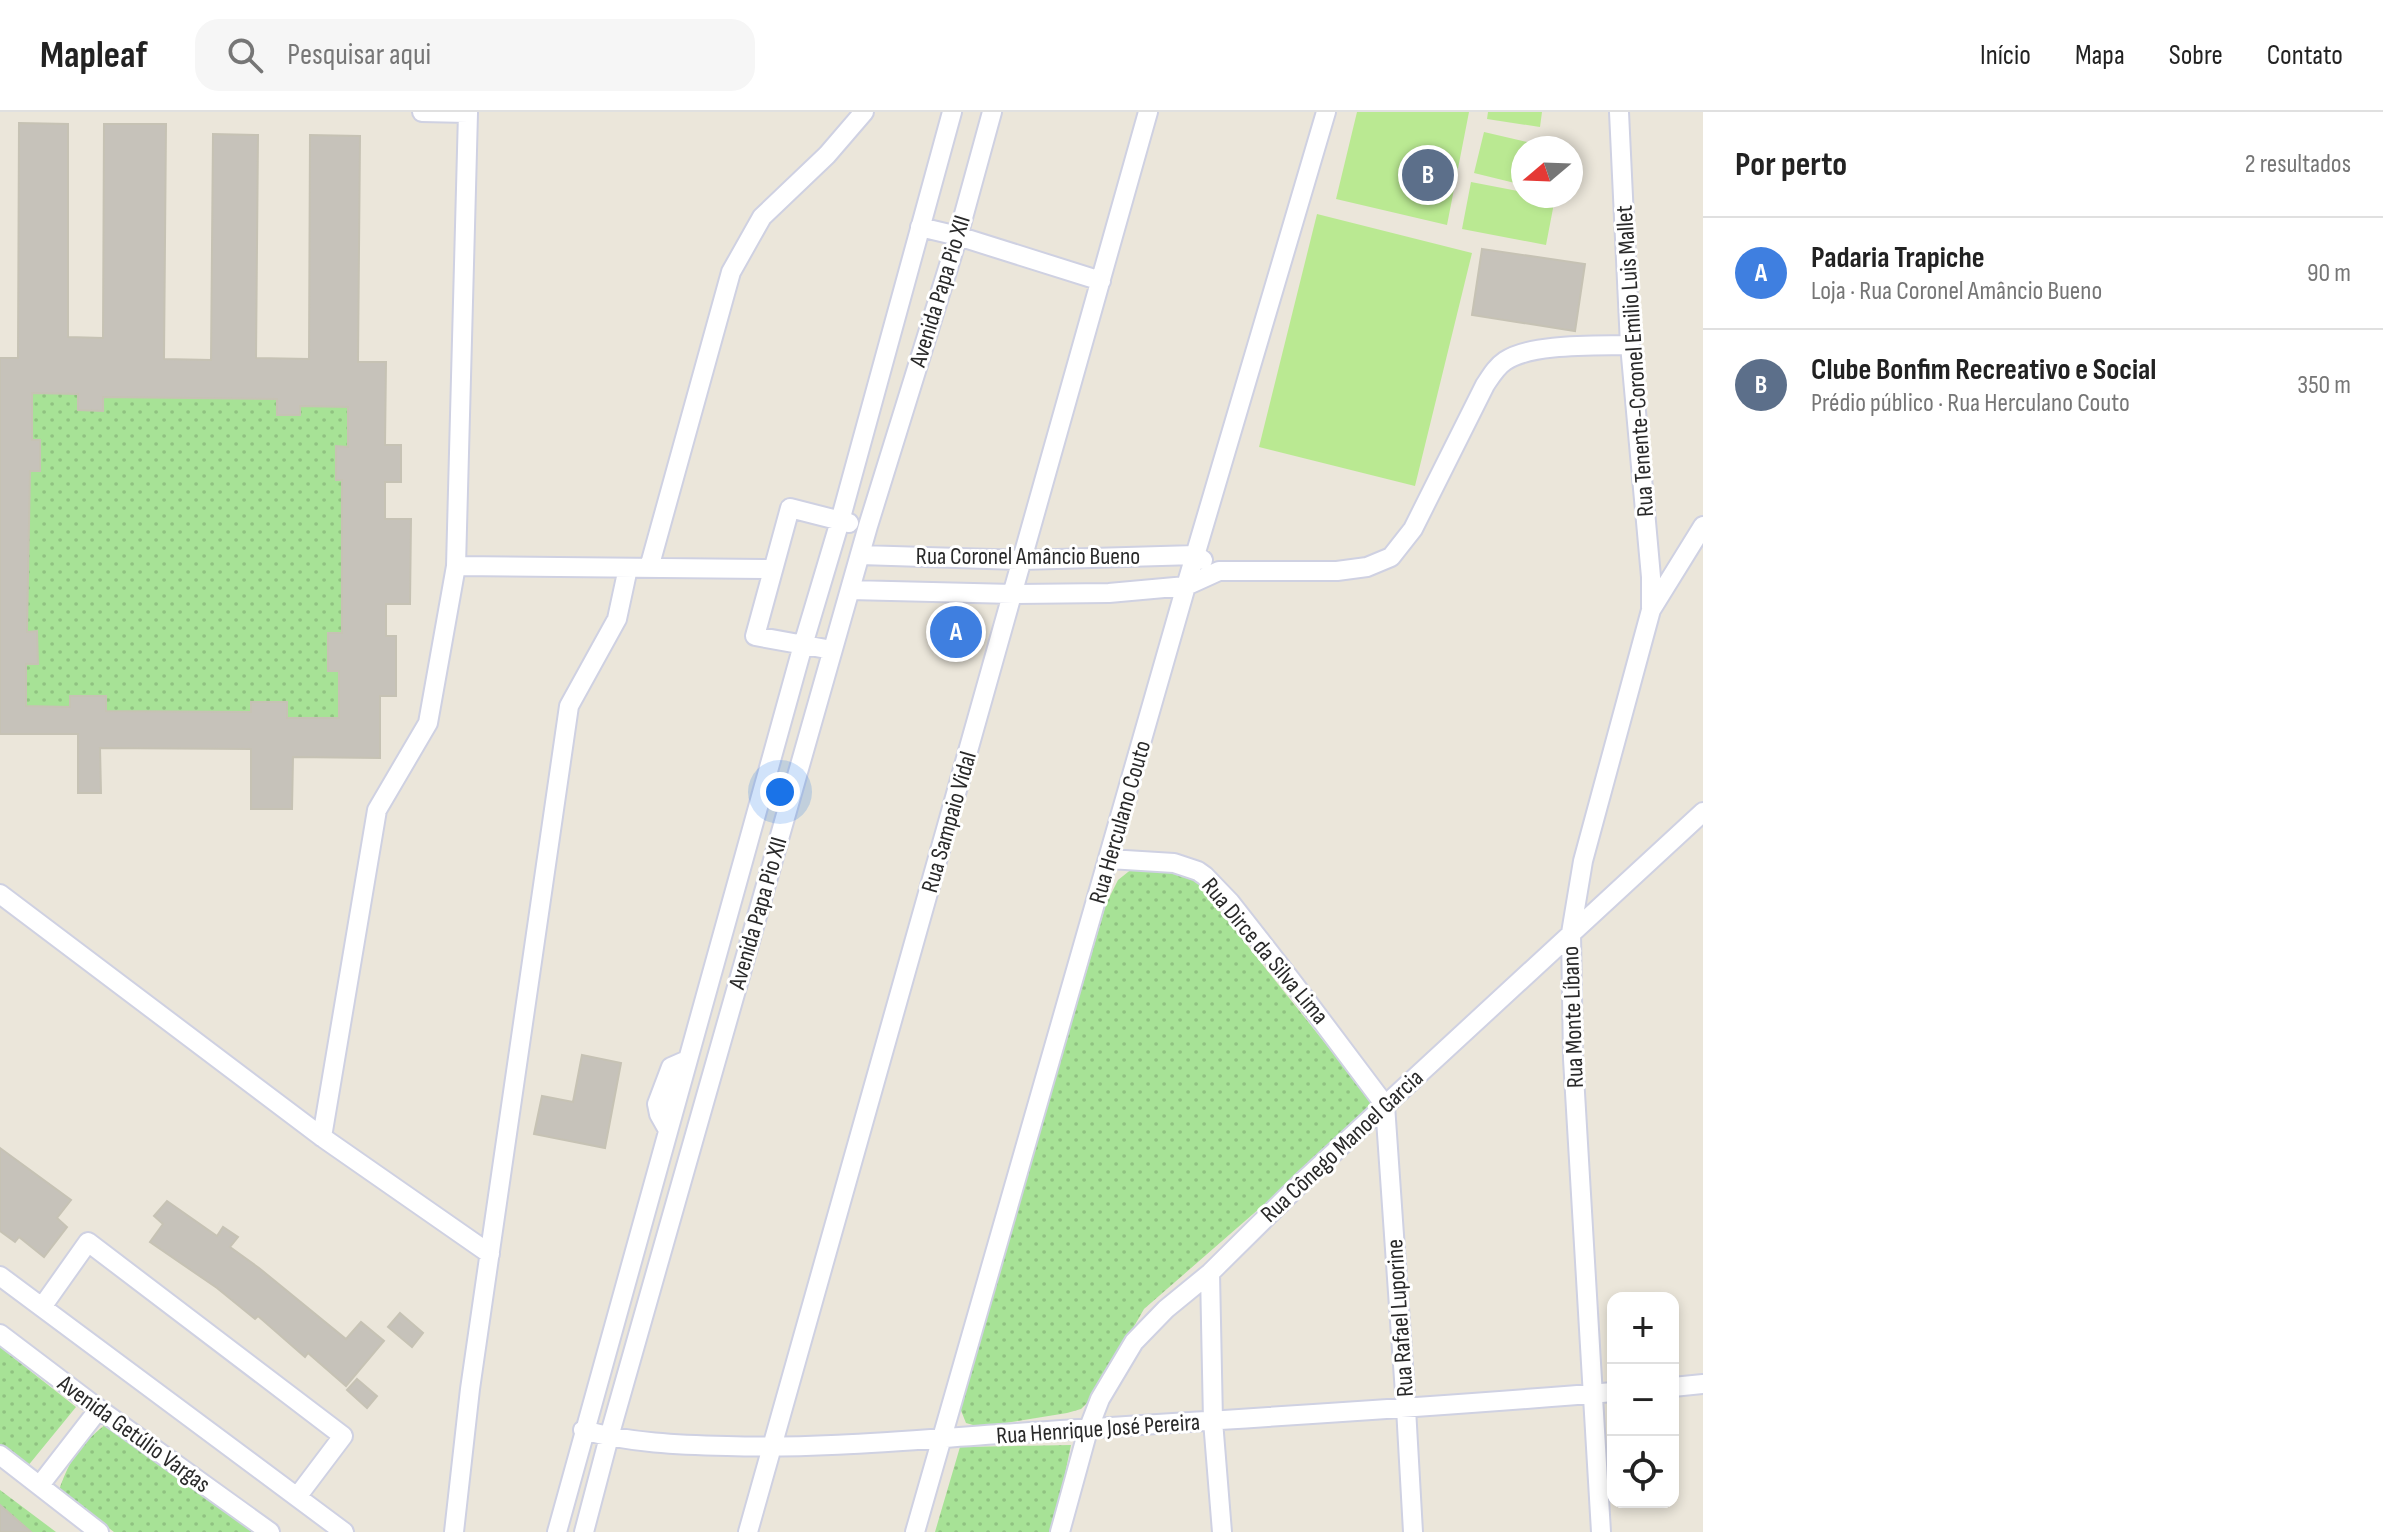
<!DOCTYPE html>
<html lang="pt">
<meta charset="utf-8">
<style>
:root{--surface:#fff;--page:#f6f6f6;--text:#222;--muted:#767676;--line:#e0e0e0;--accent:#ea580c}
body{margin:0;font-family:"Sofia Sans Condensed",sans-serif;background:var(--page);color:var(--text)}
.controls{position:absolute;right:24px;bottom:24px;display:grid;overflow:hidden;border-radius:16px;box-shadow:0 4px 12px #0003}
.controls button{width:72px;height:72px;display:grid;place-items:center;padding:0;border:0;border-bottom:2px solid var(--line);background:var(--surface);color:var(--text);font:40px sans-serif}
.compass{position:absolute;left:1511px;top:24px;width:72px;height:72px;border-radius:50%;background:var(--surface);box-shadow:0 4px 12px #0003;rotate:251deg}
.you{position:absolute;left:780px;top:680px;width:28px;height:28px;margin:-20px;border:6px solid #fff;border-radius:50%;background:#1a73e8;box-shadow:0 0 0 12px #1a73e833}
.badge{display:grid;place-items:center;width:52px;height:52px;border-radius:50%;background:var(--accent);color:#fff;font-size:26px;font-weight:700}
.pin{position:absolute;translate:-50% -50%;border:4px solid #fff;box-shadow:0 2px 8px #0006}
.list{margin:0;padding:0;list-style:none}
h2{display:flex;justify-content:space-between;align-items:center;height:104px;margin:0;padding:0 32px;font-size:34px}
h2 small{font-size:26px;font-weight:400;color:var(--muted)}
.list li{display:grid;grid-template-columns:52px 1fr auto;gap:24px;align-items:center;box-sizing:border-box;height:112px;padding:0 32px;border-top:2px solid var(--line)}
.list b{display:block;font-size:30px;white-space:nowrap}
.list p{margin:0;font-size:26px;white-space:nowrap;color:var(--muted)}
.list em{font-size:26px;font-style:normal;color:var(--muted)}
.icon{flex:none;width:44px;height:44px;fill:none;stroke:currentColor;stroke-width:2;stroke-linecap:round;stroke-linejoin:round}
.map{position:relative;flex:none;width:1703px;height:1420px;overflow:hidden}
header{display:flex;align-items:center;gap:48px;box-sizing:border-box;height:112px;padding:0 40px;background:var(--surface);border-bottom:2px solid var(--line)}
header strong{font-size:38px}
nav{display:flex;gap:44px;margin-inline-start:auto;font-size:28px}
.search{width:560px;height:72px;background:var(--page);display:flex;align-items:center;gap:20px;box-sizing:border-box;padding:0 28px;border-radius:24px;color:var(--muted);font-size:30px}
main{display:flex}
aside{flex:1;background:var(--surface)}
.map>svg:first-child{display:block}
.green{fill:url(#green-dots)}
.pitch{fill:#bae992}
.building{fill:#c6c2ba;stroke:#c6c2b4;stroke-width:2;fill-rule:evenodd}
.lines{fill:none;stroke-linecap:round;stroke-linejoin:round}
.minor-casing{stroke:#cfd1e2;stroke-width:22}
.minor{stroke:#fff;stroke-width:18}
.labels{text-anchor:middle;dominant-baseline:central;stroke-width:6;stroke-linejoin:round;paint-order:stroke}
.street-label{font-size:24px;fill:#292929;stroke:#fff}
</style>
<header>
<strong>Mapleaf</strong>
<div class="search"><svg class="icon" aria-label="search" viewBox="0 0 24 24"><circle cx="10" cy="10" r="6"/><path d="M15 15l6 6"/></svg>Pesquisar aqui</div>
<nav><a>Início</a><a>Mapa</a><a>Sobre</a><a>Contato</a></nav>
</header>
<main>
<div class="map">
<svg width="1703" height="1420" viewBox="0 0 1703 1420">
<defs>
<pattern id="green-dots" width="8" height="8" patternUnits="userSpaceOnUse" patternTransform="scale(2)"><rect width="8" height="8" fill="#a7e296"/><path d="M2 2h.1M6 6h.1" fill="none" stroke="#90c281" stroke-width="1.8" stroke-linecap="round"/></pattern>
</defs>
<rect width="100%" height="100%" fill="#ebe6da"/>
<path class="green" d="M 32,281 L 78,282 L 79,298 L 103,299 L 104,285 L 277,287 L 278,303 L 299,303 L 300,294 L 348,295 L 348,335 L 336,335 L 336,368 L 342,368 L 342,521 L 328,521 L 328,559 L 339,559 L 339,606 L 287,606 L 287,590 L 251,600 L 106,599 L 106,585 L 70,584 L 70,595 L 26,594 L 26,552 L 38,551 L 37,520 L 27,520 L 30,359 L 40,359 L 40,328 L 32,328 Z
M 1133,756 L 1188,759 L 1376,995 L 1144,1197 L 1094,1284 L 1081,1297 L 1067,1301 L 980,1315 L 966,1311 L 960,1296 L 1106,792 L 1118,768 Z
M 0,1235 L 76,1295 L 27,1355 L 0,1334 Z
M 106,1312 L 256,1420 L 114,1420 L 59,1378 C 71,1345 79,1334 106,1312 Z
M 1071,1333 L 1053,1420 L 935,1420 L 960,1335 Z
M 0,1378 L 56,1420 L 0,1420 Z"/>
<path class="pitch" d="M 1357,0 L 1469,0 L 1447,113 L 1336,87 Z
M 1488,0 L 1542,0 L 1540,15 L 1487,7 Z
M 1484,20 L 1553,36 L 1523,36 L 1523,73 L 1474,61 Z
M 1471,70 L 1523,80 L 1523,84 L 1555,86 L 1546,133 L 1462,117 Z
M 1317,102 L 1472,141 L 1415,374 L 1259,335 Z"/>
<path class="building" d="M 19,11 L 68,12 L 68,225 L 103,226 L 104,12 L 166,12 L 164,247 L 211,248 L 213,22 L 258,23 L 256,246 L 309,247 L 310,23 L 360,24 L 358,250 L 386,250 L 385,333 L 401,333 L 401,370 L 385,370 L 385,407 L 411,407 L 410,492 L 386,492 L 386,524 L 396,524 L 396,584 L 380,584 L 380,646 L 293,645 L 292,697 L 251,697 L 251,637 L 100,636 L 101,681 L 78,681 L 78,622 L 0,622 L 0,246 L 18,246 ZM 32,281 L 78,282 L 78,298 L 103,299 L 103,285 L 277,287 L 277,303 L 300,303 L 300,294 L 348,295 L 348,335 L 336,334 L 336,368 L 342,368 L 342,521 L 328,521 L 328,559 L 339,559 L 339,606 L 287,606 L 287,590 L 251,590 L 251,600 L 106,599 L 106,584 L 70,584 L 70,595 L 26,594 L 26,552 L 38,552 L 37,519 L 27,520 L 30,359 L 40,359 L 40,328 L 32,328 Z
M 1482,137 L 1585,152 L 1575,219 L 1472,203 Z
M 582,943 L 621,951 L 605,1036 L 534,1022 L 542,984 L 573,990 Z
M 0,1036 L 71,1088 L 57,1106 L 67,1115 L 44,1145 L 19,1125 L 15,1130 L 0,1119 Z
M 167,1089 L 217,1124 L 223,1115 L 238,1125 L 230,1135 L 259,1156 L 346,1227 L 361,1210 L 384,1229 L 346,1274 L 308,1241 L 305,1245 L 258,1204 L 255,1207 L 217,1176 L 150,1130 L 163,1112 L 154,1104 Z
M 400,1201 L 423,1221 L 412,1235 L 388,1215 Z
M 357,1267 L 377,1284 L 367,1296 L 347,1278 Z
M 0,1393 L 31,1420 L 0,1420 Z"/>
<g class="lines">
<g class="minor-casing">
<path id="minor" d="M 422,0 L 468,1 L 456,454 L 772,457
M 1619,0 L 1630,233 L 1651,465 L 1651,496
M 920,115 L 958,124 L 1101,169
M 860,443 L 1022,448 L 1196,443 L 1203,448
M 649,456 L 731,160 L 762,105 L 827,43 L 864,0
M 850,478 L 1014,482 L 1109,481 L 1186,474 L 1219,459 L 1337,459 L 1367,455 L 1391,445 L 1413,417 L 1485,273 C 1491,264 1496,255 1505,249 C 1531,231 1598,234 1630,233
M 832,538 L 755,524 L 790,396 L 849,411
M 1109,747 L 1174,751 L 1198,759 L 1205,764 L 1230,790 L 1291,868 L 1385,993 L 1406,1296 L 1413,1420
M 0,782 L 322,1025 L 490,1142
M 668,1018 L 659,1002 L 657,992 L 671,955 L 687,948
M 322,1025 L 377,698 L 428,611 L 456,454
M 1210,1161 L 1213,1309 L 1222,1420
M 0,1164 L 344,1420
M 42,1195 L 88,1130 L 343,1324 L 297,1385
M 0,1222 L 99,1297 L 270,1420
M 1673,1275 L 1703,1272
M 583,1318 C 630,1331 679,1333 727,1334 C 824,1337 920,1327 1016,1321 C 1215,1308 1414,1297 1613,1280
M 0,1343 L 99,1420
M 40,1373 L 99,1297
M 454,1420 L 470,1277 L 569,594 L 617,507 L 628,456
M 557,1420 L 803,533 L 840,409 L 952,0
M 584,1420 L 609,1325 L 868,414 L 958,124 L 992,0
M 748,1420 L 1148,0
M 915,1420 L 1186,474 L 1326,0
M 1060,1420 L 1088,1318 L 1100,1287 L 1134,1230 L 1166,1197 L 1210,1161 L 1302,1070 L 1703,700
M 1601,1420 L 1573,947 L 1571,821 L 1583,749 L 1651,498 L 1703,414"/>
</g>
<use href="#minor" class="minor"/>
</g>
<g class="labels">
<g class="street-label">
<text transform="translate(940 179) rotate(-73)">Avenida Papa Pio XII</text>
<text transform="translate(1635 249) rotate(-94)">Rua Tenente-Coronel Emilio Luis Mallet</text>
<text x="1028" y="444">Rua Coronel Amâncio Bueno</text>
<text transform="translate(949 710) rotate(-74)">Rua Sampaio Vidal</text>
<text transform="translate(1120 710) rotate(-74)">Rua Herculano Couto</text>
<text transform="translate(758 801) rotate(-74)">Avenida Papa Pio XII</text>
<text transform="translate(1265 839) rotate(50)">Rua Dirce da Silva Lima</text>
<text transform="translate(1573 905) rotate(-92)">Rua Monte Líbano</text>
<text transform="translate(1342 1034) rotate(-43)">Rua Cônego Manoel Garcia</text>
<text transform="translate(1400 1206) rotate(-94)">Rua Rafael Luporine</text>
<text transform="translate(1098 1317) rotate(-4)">Rua Henrique José Pereira</text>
<text transform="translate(134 1322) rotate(36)">Avenida Getúlio Vargas</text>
</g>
</g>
</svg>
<div class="controls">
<button>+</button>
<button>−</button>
<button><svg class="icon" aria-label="locate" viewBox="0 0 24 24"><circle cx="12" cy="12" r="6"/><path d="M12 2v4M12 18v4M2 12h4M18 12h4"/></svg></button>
</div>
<svg class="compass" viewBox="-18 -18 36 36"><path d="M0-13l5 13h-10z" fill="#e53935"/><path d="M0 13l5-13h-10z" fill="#767676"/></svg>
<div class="you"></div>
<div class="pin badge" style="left:956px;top:520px;background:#3f7fe0">A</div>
<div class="pin badge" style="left:1428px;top:63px;background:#5c6f8a">B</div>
</div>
<aside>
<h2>Por perto<small>2 resultados</small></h2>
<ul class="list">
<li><span class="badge" style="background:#3f7fe0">A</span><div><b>Padaria Trapiche</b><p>Loja · Rua Coronel Amâncio Bueno</p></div><em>90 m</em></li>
<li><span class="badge" style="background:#5c6f8a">B</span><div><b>Clube Bonfim Recreativo e Social</b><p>Prédio público · Rua Herculano Couto</p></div><em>350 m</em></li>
</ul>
</aside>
</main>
